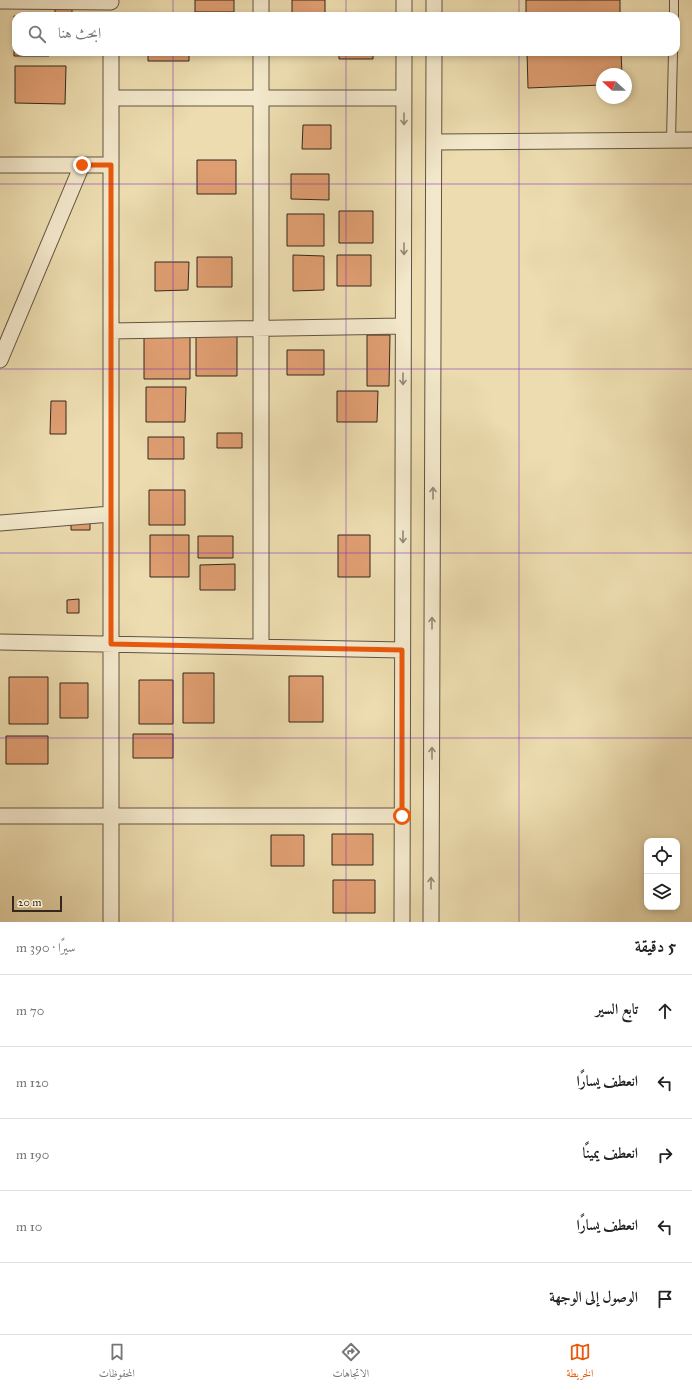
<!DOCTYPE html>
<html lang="ar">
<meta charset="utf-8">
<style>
:root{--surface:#fff;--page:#f6f6f6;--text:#222;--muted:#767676;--line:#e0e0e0;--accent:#ea580c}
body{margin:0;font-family:"IM FELL Great Primer",Amiri,serif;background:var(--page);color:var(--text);direction:rtl}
.controls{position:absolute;right:12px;bottom:12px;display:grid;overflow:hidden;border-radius:8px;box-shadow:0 2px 6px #0003}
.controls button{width:36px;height:36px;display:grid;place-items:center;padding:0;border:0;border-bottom:1px solid var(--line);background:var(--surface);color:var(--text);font:20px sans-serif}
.compass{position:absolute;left:596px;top:68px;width:36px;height:36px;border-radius:50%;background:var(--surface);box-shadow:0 2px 6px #0003;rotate:292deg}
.scale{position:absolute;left:12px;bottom:10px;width:50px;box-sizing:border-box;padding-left:4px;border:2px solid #34271d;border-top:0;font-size:11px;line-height:14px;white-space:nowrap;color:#34271d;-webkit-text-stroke:3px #f3e8cb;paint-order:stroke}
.stop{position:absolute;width:12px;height:12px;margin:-9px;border:3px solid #ea580c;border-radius:50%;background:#fff}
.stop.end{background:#ea580c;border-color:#fff;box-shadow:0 1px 4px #0008}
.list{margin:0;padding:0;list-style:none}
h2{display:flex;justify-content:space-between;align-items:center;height:52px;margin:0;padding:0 16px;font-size:17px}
h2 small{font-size:13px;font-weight:400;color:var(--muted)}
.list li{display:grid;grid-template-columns:26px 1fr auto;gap:12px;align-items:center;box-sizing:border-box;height:72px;padding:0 16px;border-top:1px solid var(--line)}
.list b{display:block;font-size:15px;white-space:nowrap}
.list em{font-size:13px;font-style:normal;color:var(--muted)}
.icon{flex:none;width:22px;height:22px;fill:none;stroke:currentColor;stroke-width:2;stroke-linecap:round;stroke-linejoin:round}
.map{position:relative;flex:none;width:692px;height:922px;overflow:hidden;direction:ltr}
.search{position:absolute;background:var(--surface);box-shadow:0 2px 6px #0003;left:12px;right:12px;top:12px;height:44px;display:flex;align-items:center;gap:10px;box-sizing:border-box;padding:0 14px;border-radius:12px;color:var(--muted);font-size:15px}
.sheet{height:412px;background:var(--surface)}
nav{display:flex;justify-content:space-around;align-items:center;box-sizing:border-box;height:56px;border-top:1px solid var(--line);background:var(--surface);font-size:11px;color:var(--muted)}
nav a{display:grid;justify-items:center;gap:2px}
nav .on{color:var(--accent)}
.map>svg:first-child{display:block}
.building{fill:#df9e71;stroke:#34271d}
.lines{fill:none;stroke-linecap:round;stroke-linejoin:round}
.service-casing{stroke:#625442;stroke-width:10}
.minor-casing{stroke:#625442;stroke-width:17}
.service{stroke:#f3e8cb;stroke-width:8}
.minor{stroke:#f3e8cb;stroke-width:15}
.oneway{stroke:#948874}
.route{stroke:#ea580c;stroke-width:5}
.grid{fill:none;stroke:#7b2cbf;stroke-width:1;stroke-opacity:0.55}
</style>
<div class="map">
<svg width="692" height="922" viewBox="0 0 692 922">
<rect width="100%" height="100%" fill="#ecdcaf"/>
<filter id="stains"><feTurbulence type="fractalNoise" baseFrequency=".005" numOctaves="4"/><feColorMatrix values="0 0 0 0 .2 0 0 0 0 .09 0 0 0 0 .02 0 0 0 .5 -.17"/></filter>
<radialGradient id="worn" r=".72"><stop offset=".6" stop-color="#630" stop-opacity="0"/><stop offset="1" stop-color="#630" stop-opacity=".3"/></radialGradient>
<path class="building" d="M 195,0 L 234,0 L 234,12 L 195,12 Z
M 292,0 L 325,0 L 325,13 L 292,13 Z
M 526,0 L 620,0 L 620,16 L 526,16 Z
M 55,9 L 72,9 L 72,16 L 55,16 Z
M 14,16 L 16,16 L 16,52 L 49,52 L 49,56 L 14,56 Z
M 148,52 L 189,52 L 189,61 L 148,61 Z
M 339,52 L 373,52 L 373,59 L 339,59 Z
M 527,52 L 621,52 L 622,74 L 602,74 L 602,85 L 528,88 Z
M 15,66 L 66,66 L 65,104 L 15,103 Z
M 303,125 L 331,125 L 331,149 L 302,149 Z
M 197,160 L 236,160 L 236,194 L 197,194 Z
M 291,174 L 329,174 L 329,200 L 291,199 Z
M 339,211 L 373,211 L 373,243 L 339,243 Z
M 287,214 L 324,214 L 324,246 L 287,246 Z
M 293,255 L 324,256 L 324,290 L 293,291 Z
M 337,255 L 371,255 L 371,286 L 337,286 Z
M 197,257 L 232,257 L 232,287 L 197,287 Z
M 155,262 L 189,262 L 188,290 L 155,291 Z
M 367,335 L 390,335 L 389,386 L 367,386 Z
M 196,336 L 237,336 L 237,376 L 196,376 Z
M 144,337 L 190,337 L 190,379 L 144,379 Z
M 287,350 L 324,350 L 324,375 L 287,375 Z
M 146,387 L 186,387 L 185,422 L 146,422 Z
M 337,391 L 378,391 L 377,422 L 337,422 Z
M 51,401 L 66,401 L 66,434 L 50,434 Z
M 217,433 L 242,433 L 242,448 L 217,448 Z
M 148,437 L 184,437 L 184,459 L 148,459 Z
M 149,490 L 185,490 L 185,525 L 149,525 Z
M 71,517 L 90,517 L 90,530 L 71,530 Z
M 150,535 L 189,535 L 189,577 L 150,577 Z
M 338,535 L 370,535 L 370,577 L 338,577 Z
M 198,536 L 233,536 L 233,558 L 198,558 Z
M 235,564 L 235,590 L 200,590 L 200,565 Z
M 79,599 L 79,613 L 67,613 L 67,600 Z
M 183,673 L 214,673 L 214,723 L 183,723 Z
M 289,676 L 323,676 L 323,722 L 289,722 Z
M 9,677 L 48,677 L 48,724 L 9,724 Z
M 139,680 L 173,680 L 173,724 L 139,724 Z
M 60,683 L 88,683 L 88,718 L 60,718 Z
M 133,734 L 173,734 L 173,758 L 133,758 Z
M 6,736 L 48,736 L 48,764 L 6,764 Z
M 332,834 L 373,834 L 373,865 L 332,865 Z
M 271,835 L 304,835 L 304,866 L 271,866 Z
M 333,880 L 375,880 L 375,913 L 333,913 Z"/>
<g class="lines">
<g class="service-casing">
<path id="service" d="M 674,16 L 674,0
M 671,140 L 673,52"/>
</g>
<g class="minor-casing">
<path id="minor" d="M 261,0 L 261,16
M 0,1 L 111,2
M 404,16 L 404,0
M 434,16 L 434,0
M 261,52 L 261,647
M 111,98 L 404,98
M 434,142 L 692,140
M 0,165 L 111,165
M 111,331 L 403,326
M 0,360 L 82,165
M 0,523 L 111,514
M 0,642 L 402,650
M 0,816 L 402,816
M 111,922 L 111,52
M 402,922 L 404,52
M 431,922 L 434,52"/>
</g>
<use href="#service" class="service"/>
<use href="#minor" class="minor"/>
</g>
<defs><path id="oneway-shaft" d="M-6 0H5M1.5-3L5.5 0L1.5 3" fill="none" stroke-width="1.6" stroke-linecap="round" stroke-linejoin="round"/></defs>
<g class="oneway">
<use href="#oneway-shaft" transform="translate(404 119) rotate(90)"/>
<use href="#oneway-shaft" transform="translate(404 249) rotate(90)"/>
<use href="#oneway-shaft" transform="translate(403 379) rotate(90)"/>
<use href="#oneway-shaft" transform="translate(433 493) rotate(-90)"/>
<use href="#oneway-shaft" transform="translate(403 537) rotate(90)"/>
<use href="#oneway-shaft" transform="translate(432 623) rotate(-90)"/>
<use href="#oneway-shaft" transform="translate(432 753) rotate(-90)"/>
<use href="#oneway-shaft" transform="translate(431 883) rotate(-90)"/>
</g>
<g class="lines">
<path class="route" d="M 82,165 L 111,165 L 111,644 L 402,650 L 402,816"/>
</g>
<path class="grid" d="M 173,0 L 173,16M 346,0 L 346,16M 519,0 L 519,16M 173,52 L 173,922M 346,52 L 346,922M 519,52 L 519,922M 0,184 L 692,184M 0,369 L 692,369M 0,553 L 692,553M 0,738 L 692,738"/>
<rect width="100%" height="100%" filter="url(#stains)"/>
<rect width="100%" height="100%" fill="url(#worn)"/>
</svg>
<div class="controls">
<button><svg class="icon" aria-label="locate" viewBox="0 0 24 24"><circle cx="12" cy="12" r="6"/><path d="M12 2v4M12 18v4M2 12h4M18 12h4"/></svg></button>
<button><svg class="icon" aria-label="layers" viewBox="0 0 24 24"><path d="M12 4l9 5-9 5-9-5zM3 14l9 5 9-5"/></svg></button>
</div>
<svg class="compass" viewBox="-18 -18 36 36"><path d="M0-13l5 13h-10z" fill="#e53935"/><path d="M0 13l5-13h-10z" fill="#767676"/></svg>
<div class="scale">20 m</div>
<div class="stop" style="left:402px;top:816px"></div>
<div class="stop end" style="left:82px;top:165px"></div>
<div class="search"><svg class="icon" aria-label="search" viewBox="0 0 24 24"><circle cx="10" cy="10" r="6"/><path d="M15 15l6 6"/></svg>ابحث هنا</div>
</div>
<section class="sheet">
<h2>5 دقيقة<small>سيرًا · 390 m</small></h2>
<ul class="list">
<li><svg class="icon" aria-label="ahead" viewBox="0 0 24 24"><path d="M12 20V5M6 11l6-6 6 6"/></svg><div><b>تابع السير</b></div><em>70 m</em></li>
<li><svg class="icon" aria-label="left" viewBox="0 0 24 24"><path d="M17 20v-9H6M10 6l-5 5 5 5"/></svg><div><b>انعطف يسارًا</b></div><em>120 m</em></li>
<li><svg class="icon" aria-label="right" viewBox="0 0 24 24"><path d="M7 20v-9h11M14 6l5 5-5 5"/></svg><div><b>انعطف يمينًا</b></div><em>190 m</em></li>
<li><svg class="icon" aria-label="left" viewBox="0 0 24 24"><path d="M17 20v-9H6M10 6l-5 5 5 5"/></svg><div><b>انعطف يسارًا</b></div><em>10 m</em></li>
<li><svg class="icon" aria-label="arrive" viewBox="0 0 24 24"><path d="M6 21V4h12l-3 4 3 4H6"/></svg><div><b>الوصول إلى الوجهة</b></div></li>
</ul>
</section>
<nav>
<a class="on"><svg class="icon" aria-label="map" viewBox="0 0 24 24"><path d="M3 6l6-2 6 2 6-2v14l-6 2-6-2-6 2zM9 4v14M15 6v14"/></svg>الخريطة</a>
<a><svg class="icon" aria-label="directions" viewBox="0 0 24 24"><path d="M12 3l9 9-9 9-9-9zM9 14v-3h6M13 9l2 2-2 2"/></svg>الاتجاهات</a>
<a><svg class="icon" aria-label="saved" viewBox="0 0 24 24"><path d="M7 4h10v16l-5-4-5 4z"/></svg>المحفوظات</a>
</nav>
